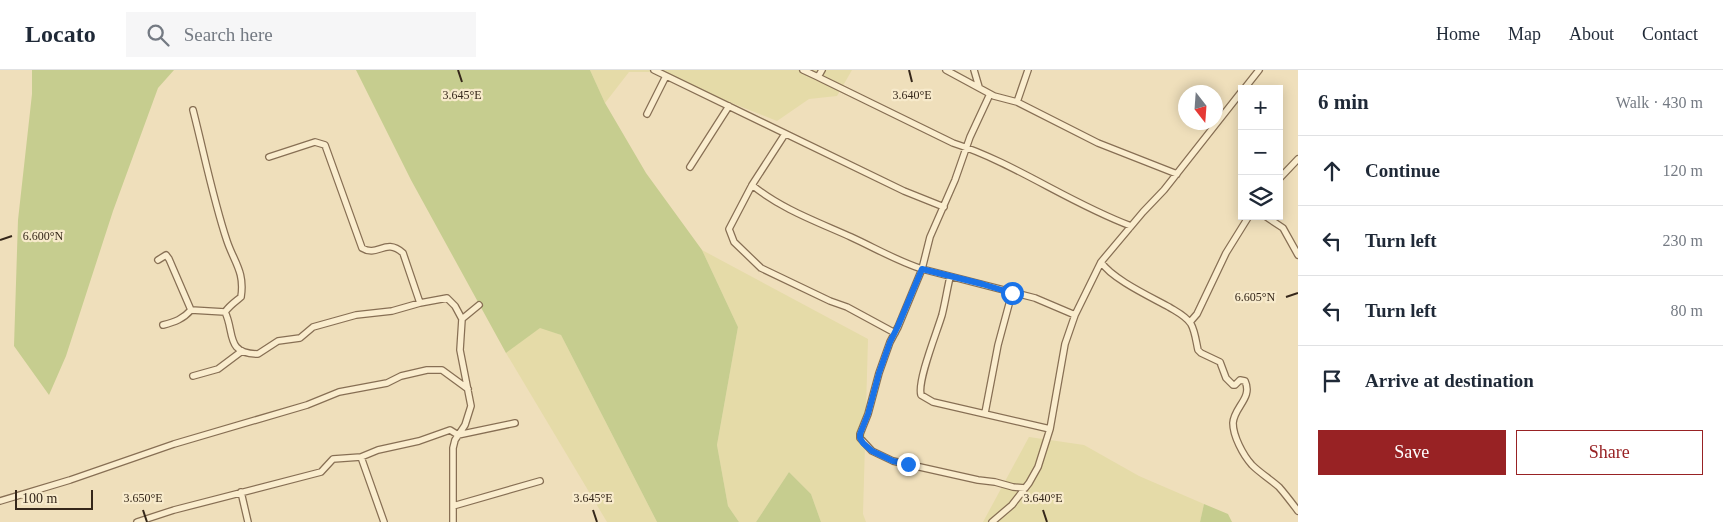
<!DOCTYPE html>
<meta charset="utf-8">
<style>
:root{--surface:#fff;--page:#f6f6f7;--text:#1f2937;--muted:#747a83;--line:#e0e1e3;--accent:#982224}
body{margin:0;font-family:"Times New Roman",serif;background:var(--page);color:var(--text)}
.controls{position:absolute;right:15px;top:15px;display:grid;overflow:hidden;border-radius:0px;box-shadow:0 2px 12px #0003}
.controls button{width:45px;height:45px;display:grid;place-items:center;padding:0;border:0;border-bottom:1px solid var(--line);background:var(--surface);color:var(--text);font:25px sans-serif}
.compass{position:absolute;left:1178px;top:15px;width:45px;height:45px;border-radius:50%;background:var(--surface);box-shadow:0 2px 12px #0003;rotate:163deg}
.scale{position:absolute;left:15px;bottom:12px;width:78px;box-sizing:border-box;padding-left:5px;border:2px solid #35271a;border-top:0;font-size:14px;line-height:18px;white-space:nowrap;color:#35271a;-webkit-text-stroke:4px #f7eacb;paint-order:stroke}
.stop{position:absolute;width:15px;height:15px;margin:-11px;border:4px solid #1a73e8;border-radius:50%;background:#fff}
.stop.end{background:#1a73e8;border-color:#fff;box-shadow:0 1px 5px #0008}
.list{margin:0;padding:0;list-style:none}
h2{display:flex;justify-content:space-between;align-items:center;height:65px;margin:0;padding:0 20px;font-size:21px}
h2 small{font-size:16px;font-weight:400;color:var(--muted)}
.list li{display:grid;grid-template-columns:32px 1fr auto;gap:15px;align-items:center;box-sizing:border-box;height:70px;padding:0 20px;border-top:1px solid var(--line)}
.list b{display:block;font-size:19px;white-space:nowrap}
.list em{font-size:16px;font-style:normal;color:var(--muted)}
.actions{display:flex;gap:10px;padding:15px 20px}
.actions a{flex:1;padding:11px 0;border:1px solid var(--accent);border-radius:0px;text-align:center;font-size:18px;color:var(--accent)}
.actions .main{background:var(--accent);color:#fff}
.icon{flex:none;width:28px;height:28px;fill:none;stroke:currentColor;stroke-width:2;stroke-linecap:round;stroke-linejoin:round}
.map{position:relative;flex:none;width:1298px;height:452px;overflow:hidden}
header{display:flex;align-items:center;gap:30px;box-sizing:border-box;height:70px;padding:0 25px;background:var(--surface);border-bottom:1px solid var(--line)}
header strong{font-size:24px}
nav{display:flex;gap:28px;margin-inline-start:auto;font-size:18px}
.search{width:350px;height:45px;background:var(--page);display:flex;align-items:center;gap:12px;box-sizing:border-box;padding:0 18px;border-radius:0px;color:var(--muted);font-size:19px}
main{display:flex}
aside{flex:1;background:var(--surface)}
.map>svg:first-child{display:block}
.farmland{fill:#e5dba8}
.green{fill:#c6cd8f}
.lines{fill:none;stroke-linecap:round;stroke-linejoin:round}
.minor-casing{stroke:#876f54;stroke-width:8}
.minor{stroke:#faedce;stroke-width:5.5}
.route{stroke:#1a73e8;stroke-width:6}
.ticks{fill:none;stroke:#35271a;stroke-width:2}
.ticks-label{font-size:12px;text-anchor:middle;fill:#35271a;stroke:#f7eacb;stroke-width:4.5;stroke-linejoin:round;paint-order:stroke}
</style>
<header>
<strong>Locato</strong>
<div class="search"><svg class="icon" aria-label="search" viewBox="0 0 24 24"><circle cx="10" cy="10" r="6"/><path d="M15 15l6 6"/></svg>Search here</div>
<nav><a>Home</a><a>Map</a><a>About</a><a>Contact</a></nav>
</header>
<main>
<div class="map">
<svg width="1298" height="452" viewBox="0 0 1298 452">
<rect width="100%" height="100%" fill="#efdfbb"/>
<path class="farmland" d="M 590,0 L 852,0 L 837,26 L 809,29 L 777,51 L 653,2 L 629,2 L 605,33 Z
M 702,180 L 868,269 L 863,444 L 866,452 L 821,452 L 811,424 L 789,402 L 756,452 L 739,452 L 728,436 L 717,375 L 738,257 Z
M 540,257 L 561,265 L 657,452 L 607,452 L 506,283 Z
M 1029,367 L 1084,375 L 1139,406 L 1204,434 L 1200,452 L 983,452 Z"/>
<path class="green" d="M 32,0 L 174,0 L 158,18 L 113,141 L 66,286 L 49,325 L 14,276 L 18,150 L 32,24 Z
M 356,0 L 590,0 L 605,33 L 646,103 L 702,180 L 738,257 L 717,375 L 728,436 L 739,452 L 657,452 L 561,265 L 540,258 L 506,283 L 411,110 Z
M 789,402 L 811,424 L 821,452 L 756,452 Z
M 1204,434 L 1228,444 L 1232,452 L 1200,452 Z"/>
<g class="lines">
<g class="minor-casing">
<path id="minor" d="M 654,0 L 904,121 L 944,137
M 803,0 L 818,7
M 822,0 L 818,7 L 822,9 L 953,73 C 1015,93 1069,133 1131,156
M 946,0 L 994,26 L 1017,32 L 1098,73 L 1177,104
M 974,0 L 979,17
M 1244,19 L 1259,0
M 990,24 L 970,67 L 955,110 L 930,167 L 922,199 L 1035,228 L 1075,245
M 1017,32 L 1028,0
M 193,40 C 204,83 213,129 227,171 C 234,192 245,202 241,227 C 235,232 230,235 225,242 C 235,262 225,284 258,284 L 278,271 L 300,268 L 313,257 L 356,245 L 392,241 L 420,233
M 647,44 L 666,6
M 785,64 L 752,115 L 729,159 L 734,172 L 761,198 L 830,231 L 847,237 L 895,263
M 269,87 L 315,72 L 325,75 L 362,178 C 378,188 385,167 403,183 L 420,233 L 447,228 L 455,236 L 462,249
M 690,97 L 729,36
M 1279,109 L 1298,89
M 752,115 C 781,139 818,152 851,167 C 875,178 897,191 922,199 L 898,257 L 890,272 L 879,303 L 868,344 L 860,364 L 860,368 L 872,381 L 893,391 L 978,410 L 995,412 L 1013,417 L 1025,418
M 1265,146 L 1283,158 L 1298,185
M 158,190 L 166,185 L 169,189 L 191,240 L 225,242
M 1101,192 C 1112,209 1151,227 1169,237 C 1177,242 1186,246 1191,254 C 1195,261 1196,271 1198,280 L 1201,283 L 1220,292 L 1226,308 L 1233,315 L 1235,315 L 1240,310 L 1245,311 C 1253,328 1234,337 1233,353 C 1233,366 1243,385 1252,395 C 1260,403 1270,409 1279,417 C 1286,425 1292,433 1298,441
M 950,207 C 947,220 945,233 942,245 C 937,262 917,311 921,325 L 933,332 L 1050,359
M 1190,252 L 1197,244 L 1226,183 L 1249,146
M 163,255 C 175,252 183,249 191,240
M 193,306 L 218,299 L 242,281
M 985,343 L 998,275 L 1012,223
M 361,387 L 384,452
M 241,422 L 248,452
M 0,431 L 70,410 L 174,374 L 307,335 L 339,322 L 387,313 L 401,306 L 427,300 L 442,300 L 468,319
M 453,436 L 453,378 L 455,370 L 465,355 L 471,336 L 460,280 L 462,249 L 479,235
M 137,452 L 174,440 L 321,402 L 333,389 L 361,387 L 378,380 L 419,371 L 450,360 L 458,365 L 515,353
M 453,452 L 453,436 L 540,411
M 992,452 L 1012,435 L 1029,413 L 1038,397 L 1050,359 L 1065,274 L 1075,245 L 1101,192 L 1143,142 L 1164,120 L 1242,21"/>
</g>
<use href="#minor" class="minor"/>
</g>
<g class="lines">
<path class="route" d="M 908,394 L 893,391 L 872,381 L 863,373 L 860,368 L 860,364 L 868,344 L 879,303 L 890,272 L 898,256 L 922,199 L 982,214 L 1012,223"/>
</g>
<path class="ticks" d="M 458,0 L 462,12M 909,0 L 912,12M 0,170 L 12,166M 1286,227 L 1298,223M 143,440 L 147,452M 593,440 L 597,452M 1043,440 L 1047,452"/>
<g class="ticks-label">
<text x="462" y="29">3.645°E</text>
<text x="912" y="29">3.640°E</text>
<text x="43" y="170">6.600°N</text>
<text x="1255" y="231">6.605°N</text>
<text x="143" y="432">3.650°E</text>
<text x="593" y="432">3.645°E</text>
<text x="1043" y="432">3.640°E</text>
</g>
</svg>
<div class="controls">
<button>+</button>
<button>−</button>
<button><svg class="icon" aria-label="layers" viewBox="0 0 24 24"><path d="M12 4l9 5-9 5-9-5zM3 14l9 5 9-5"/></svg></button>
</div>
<svg class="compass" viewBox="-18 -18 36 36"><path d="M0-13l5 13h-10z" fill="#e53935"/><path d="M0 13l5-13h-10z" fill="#747a83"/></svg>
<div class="scale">100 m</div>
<div class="stop" style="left:1012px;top:223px"></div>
<div class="stop end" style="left:908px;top:394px"></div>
</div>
<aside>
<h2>6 min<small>Walk · 430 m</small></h2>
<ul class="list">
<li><svg class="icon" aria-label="ahead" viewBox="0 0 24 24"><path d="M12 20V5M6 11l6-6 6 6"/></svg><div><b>Continue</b></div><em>120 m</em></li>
<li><svg class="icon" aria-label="left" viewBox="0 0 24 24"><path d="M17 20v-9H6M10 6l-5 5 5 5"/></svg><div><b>Turn left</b></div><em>230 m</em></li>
<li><svg class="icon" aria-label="left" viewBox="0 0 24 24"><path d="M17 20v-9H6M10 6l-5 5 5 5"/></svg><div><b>Turn left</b></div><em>80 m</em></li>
<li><svg class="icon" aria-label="arrive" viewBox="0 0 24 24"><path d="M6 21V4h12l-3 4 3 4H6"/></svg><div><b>Arrive at destination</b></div></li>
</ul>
<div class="actions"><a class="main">Save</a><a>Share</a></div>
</aside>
</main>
